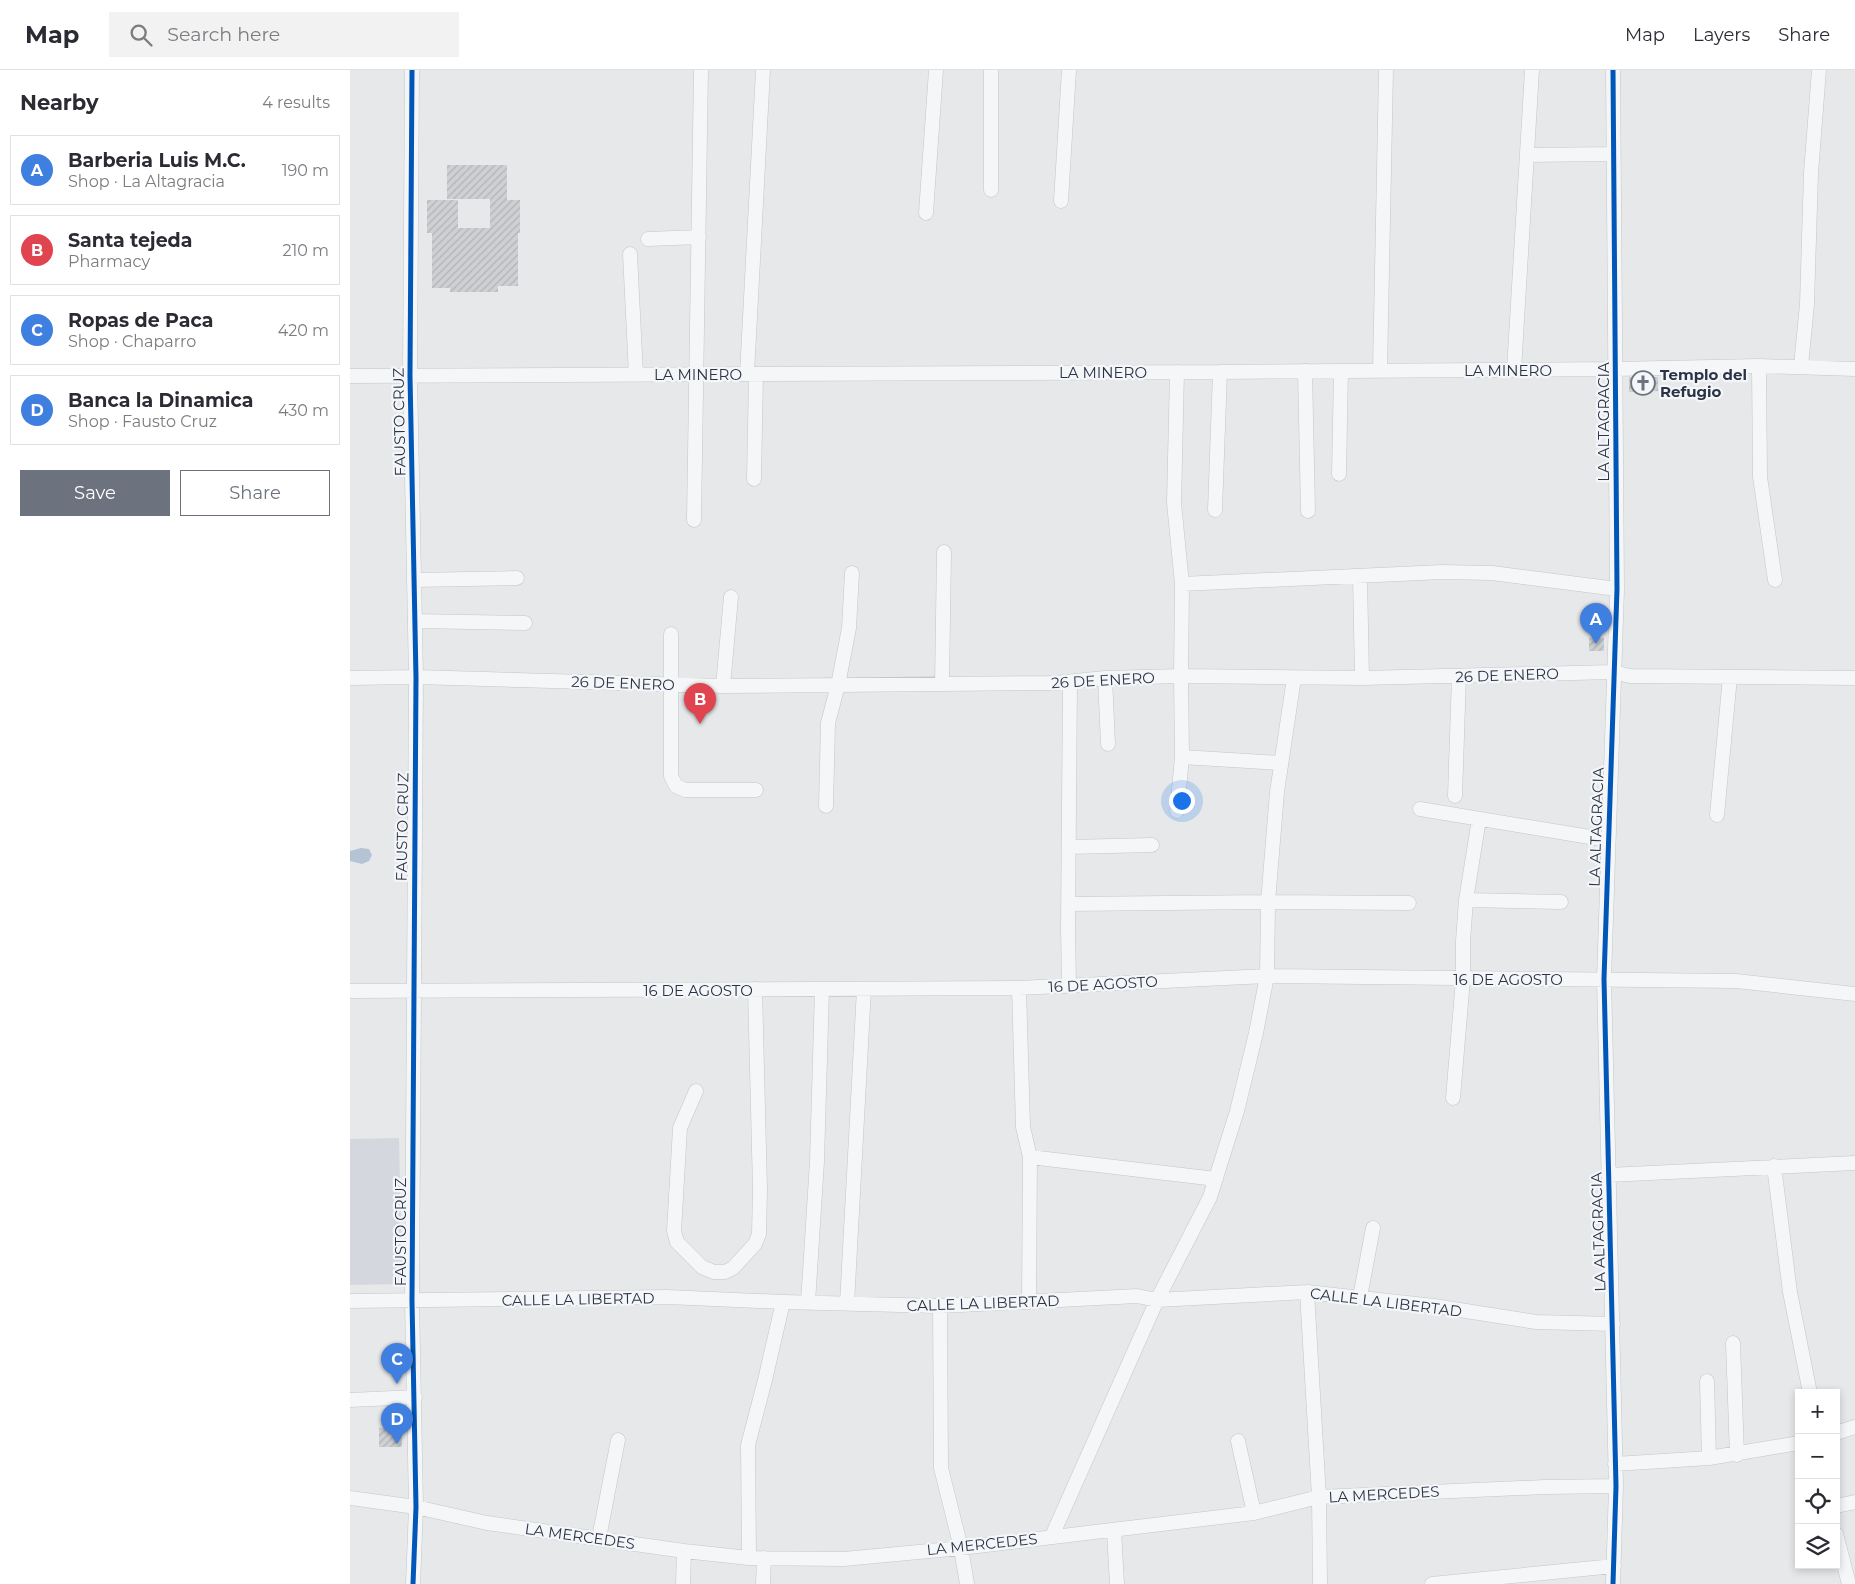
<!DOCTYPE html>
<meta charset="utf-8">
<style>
:root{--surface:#fff;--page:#f2f2f3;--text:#2b2b33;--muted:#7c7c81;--line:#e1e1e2;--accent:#6c737f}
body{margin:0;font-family:Montserrat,sans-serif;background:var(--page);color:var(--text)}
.controls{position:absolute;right:15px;bottom:15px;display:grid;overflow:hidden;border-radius:0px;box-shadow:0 2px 8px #0003}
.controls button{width:45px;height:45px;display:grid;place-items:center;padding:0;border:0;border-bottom:1px solid var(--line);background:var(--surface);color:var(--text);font:25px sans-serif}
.you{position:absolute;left:831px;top:730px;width:18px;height:18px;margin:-12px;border:4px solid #fff;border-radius:50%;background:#1a73e8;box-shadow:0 0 0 8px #1a73e833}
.badge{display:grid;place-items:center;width:32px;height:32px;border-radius:50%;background:var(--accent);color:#fff;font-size:16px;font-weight:700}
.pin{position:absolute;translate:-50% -41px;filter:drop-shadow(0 1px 2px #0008)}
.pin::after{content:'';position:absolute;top:26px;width:18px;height:15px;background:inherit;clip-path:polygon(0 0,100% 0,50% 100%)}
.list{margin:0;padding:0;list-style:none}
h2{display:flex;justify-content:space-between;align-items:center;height:65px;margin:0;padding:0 20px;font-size:21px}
h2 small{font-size:16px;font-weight:400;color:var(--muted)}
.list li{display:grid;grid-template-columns:32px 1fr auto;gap:15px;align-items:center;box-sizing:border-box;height:70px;margin:0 10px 10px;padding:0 10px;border:1px solid var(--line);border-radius:0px}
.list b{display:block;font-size:19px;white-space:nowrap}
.list p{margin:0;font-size:16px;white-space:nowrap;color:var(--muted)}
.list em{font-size:16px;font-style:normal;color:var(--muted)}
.actions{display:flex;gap:10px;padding:15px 20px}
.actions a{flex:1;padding:11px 0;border:1px solid var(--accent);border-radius:0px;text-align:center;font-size:18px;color:var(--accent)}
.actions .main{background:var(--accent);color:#fff}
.icon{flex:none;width:28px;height:28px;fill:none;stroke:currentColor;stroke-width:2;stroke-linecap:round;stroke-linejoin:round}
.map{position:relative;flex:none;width:1505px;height:1514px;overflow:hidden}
header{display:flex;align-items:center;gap:30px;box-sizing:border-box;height:70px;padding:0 25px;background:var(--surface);border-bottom:1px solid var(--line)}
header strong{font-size:24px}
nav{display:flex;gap:28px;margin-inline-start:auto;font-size:18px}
.search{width:350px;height:45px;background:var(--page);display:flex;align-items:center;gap:12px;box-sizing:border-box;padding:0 18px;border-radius:0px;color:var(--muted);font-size:19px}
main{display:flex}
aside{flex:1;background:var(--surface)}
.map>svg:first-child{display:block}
.built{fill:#d4d7dd}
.water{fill:#b4c4d5}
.building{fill:url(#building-hatch)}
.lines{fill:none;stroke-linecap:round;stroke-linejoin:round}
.minor-casing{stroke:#c4c6c8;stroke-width:15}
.minor{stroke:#f5f6f7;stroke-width:14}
.cycleway-casing{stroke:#f4f6f9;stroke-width:8}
.cycleway{stroke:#0057b8;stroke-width:5}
.labels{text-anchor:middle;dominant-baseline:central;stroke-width:4.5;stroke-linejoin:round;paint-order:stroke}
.street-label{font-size:15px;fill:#2b3445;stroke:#f4f6f9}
.poi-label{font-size:15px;font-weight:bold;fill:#2b3445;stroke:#f4f6f9;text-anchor:start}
</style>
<header>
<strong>Map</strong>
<div class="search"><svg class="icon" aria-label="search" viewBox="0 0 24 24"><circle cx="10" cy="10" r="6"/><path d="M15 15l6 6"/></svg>Search here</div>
<nav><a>Map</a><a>Layers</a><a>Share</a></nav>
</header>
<main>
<aside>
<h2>Nearby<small>4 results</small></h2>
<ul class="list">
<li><span class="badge" style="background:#3f7fe0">A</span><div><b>Barberia Luis M.C.</b><p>Shop · La Altagracia</p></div><em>190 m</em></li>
<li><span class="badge" style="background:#e0444e">B</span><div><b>Santa tejeda</b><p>Pharmacy</p></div><em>210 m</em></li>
<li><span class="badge" style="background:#3f7fe0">C</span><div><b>Ropas de Paca</b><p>Shop · Chaparro</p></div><em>420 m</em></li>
<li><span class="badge" style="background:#3f7fe0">D</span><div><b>Banca la Dinamica</b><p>Shop · Fausto Cruz</p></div><em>430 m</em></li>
</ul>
<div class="actions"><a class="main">Save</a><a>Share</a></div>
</aside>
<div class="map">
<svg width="1505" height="1514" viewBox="0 0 1505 1514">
<defs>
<pattern id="building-hatch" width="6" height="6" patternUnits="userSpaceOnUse" patternTransform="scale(1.25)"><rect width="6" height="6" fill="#ced0d3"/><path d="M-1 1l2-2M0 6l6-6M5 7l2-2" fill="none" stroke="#b1b3b6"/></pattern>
</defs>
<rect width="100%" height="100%" fill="#e6e8ea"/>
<path class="built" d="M 49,1068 L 52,1214 L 0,1215 L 0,1069 Z"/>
<path class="water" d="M 11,778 L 19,779 L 22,785 L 19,791 L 12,794 L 0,791 L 0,781 Z"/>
<path class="building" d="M 97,95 L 157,95 L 157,130 L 170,130 L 170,163 L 168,163 L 168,216 L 148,216 L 148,222 L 100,222 L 100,218 L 82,218 L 82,163 L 77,163 L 77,130 L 108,130 L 108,158 L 140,158 L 140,129 L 97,129 Z
M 1279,307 L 1308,307 L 1308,321 L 1279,322 Z
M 1239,568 L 1254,568 L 1254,581 L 1239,581 Z
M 29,1358 L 51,1358 L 52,1377 L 29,1377 Z"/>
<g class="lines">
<g class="minor-casing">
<path id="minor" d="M 62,0 L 60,306 L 66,607 L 62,1231 L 66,1437 L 63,1514
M 1263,0 L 1267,519 L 1254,909 L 1266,1416 L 1263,1514
M 1177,85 L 1263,84
M 641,120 L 641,0
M 711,131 L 719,0
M 576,143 L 586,0
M 298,169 L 349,167
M 280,184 L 286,305
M 1409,296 L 1410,407 L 1425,510
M 1451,296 L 1457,234 L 1461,103 L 1469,0
M 1030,300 L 1036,0
M 1164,300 L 1182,0
M 955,301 L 958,441
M 397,304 L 413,0
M 0,306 L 870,302 L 1265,299 L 1409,296 L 1505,299
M 989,404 L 991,301
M 404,409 L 406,304
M 865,440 L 870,302
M 344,450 L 351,0
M 1010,506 L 1012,608
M 64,510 L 167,508
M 832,514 L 1092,502 L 1142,503 L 1267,519
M 65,551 L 175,553
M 321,564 L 321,706 L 326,716 L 335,720 L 406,720
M 0,608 L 66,607 L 373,616 L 706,613 L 755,608 L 831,606 L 1012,608 L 1263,602 L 1280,606 L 1505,608
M 755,608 L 758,674
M 592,614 L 594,482
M 373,616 L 381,527
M 832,687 L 930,693
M 1105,726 L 1109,606
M 476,736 L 478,653 L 488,615 L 499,558 L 502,503
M 1070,739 L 1258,770
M 827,741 L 832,687 L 831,606 L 832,514 L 824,433 L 827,302
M 1367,745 L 1380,607
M 719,777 L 802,775
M 1116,830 L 1211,832
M 718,834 L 918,832 L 1059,833
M 719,916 L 718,858 L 720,612
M 669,918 L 673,1057 L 680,1087 L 866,1109
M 0,921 L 669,918 L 917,906 L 1386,911 L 1505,924
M 346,1021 L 330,1058 L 324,1161 L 327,1172 L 352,1197 L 364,1202 L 375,1202 L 383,1198 L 405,1174 L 409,1164 L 410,1119 L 405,919
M 1103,1028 L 1113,909 L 1113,871 L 1116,830 L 1129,749
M 1424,1096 L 1440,1222 L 1460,1323
M 1258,1105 L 1505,1093
M 957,1222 L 969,1427 L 970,1514
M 1010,1227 L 1023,1158
M 0,1231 L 317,1227 L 433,1232 L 590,1236 L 787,1226 L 807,1230 L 957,1222 L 1084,1236 L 1186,1252 L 1263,1254
M 679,1232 L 680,1087
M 458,1233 L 467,1091 L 472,919
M 497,1234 L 514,919
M 590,1236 L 591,1398 L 611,1478 L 617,1514
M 1383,1273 L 1387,1385
M 1357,1311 L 1359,1388
M 0,1330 L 65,1327
M 1486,1363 L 1505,1357
M 888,1371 L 904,1443
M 1265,1394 L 1359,1388 L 1449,1373
M 0,1428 L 66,1437 L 137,1453 L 334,1481 L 399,1488 L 494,1489 L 611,1478 L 904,1443 L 969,1427 L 1195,1417 L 1266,1416
M 1486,1436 L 1505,1432
M 764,1460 L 767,1514
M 1486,1464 L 1499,1514
M 702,1466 L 807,1230 L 860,1127 L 887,1041 L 906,963 L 917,906 L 918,832 L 927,722 L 944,608
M 249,1468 L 268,1370
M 399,1488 L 398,1375 L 415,1310 L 433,1232
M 333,1514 L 334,1481
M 413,1514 L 414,1488
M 1082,1514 L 1264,1496"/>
</g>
<use href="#minor" class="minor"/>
<g class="cycleway-casing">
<path id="cycleway" d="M 62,0 L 60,306 L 66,607 L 62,1231 L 66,1437 L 63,1514
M 1263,0 L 1267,519 L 1254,909 L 1266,1416 L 1263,1514"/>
</g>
<use href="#cycleway" class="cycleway"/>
</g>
<defs>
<g id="church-ring" transform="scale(1.25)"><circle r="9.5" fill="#f4f6f9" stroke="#6c737f" stroke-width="1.5"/><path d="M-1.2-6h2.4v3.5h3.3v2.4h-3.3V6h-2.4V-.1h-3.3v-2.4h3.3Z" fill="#6c737f"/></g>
</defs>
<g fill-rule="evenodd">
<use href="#church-ring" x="1293" y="313"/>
</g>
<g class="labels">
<g class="street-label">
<text x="1158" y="300">LA MINERO</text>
<text x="753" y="302">LA MINERO</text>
<text x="348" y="304">LA MINERO</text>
<text transform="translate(49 352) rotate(-91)">FAUSTO CRUZ</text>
<text transform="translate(1253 352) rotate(-90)">LA ALTAGRACIA</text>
<text transform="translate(1157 605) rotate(-2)">26 DE ENERO</text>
<text transform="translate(753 610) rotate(-3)">26 DE ENERO</text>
<text transform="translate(273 613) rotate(2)">26 DE ENERO</text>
<text transform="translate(52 757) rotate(-89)">FAUSTO CRUZ</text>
<text transform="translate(1246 757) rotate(-88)">LA ALTAGRACIA</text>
<text x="1158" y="909">16 DE AGOSTO</text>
<text transform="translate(753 914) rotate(-3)">16 DE AGOSTO</text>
<text x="348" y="920">16 DE AGOSTO</text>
<text transform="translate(50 1162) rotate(-90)">FAUSTO CRUZ</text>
<text transform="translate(1248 1162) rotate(-92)">LA ALTAGRACIA</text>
<text transform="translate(228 1229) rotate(-1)">CALLE LA LIBERTAD</text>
<text transform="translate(1036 1232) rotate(7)">CALLE LA LIBERTAD</text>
<text transform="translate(633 1233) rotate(-2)">CALLE LA LIBERTAD</text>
<text transform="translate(1034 1424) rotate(-3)">LA MERCEDES</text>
<text transform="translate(230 1466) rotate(8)">LA MERCEDES</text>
<text transform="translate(632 1474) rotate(-6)">LA MERCEDES</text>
</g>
<g class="poi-label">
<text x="1310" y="304">Templo del<tspan x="1310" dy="17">Refugio</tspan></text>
</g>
</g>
</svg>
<div class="controls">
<button>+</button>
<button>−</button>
<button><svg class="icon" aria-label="locate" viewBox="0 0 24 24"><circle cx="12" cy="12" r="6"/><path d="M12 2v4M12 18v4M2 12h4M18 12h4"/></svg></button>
<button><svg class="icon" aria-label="layers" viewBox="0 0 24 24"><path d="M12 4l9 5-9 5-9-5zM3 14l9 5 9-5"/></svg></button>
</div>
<div class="you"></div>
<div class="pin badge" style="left:1246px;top:574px;background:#3f7fe0">A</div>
<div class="pin badge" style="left:350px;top:654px;background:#e0444e">B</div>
<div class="pin badge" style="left:47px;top:1314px;background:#3f7fe0">C</div>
<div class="pin badge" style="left:47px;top:1374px;background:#3f7fe0">D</div>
</div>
</main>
